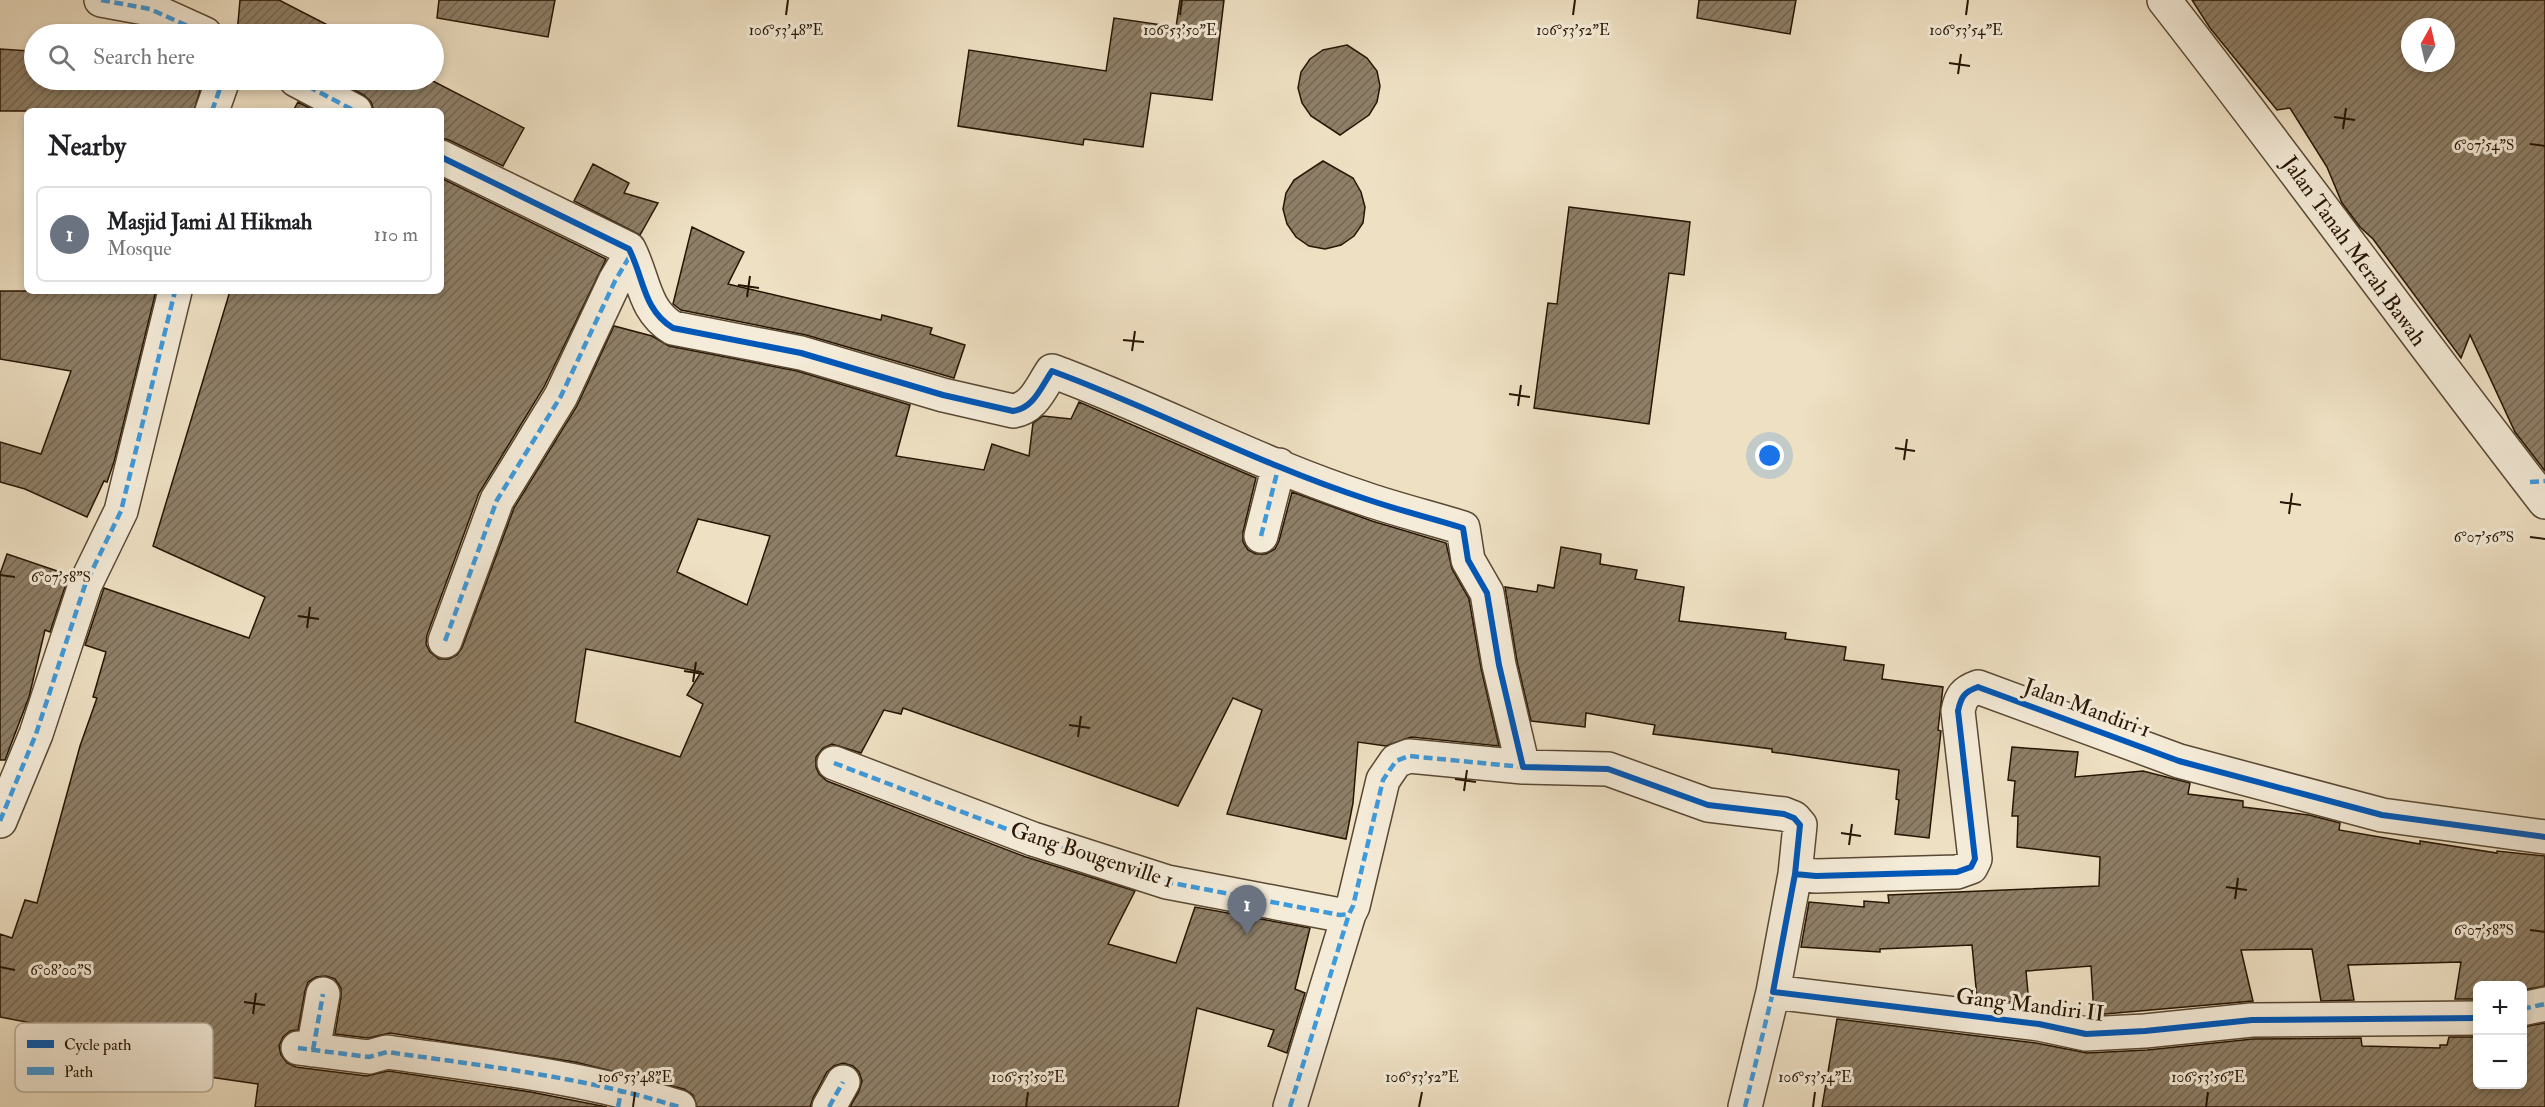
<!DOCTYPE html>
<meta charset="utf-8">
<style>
:root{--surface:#fff;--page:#f2f2f2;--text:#202124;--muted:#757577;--line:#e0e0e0;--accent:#8f2418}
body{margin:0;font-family:"IM FELL Double Pica",serif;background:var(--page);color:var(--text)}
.controls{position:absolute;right:18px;bottom:18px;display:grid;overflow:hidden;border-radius:9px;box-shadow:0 3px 9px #0003}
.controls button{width:54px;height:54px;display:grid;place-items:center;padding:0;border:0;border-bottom:2px solid var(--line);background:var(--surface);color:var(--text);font:30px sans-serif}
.compass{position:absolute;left:2401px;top:18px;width:54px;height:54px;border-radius:50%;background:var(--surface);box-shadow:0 3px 9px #0003;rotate:8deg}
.you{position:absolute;left:1770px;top:456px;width:21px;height:21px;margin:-15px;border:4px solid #fff;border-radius:50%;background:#1a73e8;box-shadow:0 0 0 9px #1a73e833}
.badge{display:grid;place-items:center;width:39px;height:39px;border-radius:50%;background:var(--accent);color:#fff;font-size:20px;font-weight:700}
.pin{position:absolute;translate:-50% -50px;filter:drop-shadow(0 2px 3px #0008)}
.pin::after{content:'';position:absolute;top:32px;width:21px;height:18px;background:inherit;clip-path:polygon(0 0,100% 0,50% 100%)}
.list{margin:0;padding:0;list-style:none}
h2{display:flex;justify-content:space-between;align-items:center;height:78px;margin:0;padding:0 24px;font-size:26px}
h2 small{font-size:20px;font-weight:400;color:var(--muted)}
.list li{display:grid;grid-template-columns:39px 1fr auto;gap:18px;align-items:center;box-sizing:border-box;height:96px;margin:0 12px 12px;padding:0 12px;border:2px solid var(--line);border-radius:9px}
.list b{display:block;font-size:22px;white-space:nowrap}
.list p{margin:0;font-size:20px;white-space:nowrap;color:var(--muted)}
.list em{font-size:20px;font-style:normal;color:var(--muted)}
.icon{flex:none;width:33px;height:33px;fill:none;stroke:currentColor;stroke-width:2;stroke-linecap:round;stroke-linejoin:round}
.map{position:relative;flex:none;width:2545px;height:1107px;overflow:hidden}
.search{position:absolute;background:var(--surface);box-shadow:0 3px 9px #0003;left:24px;top:24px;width:420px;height:66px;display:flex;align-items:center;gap:15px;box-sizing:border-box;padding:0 21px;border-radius:33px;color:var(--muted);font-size:22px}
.panel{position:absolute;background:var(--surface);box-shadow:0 3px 9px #0003;left:24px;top:108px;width:420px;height:186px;border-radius:9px}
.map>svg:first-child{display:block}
.building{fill:url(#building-hatch);stroke:#271503;stroke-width:1.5;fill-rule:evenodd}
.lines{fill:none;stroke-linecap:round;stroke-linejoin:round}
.minor-casing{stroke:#594833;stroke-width:36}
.minor{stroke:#f4ebd8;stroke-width:33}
.quiet{stroke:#3d9add;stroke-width:4.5;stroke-dasharray:9 4.5;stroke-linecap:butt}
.cycleway-casing{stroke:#f4ebd8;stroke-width:10}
.cycleway{stroke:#0057b8;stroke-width:6}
.ticks{fill:none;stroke:#271503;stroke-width:2}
.labels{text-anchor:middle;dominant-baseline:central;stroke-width:6;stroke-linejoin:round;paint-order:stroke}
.street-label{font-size:22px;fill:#271503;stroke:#f4ebd8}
.key{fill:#f4ebd8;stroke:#b6ab98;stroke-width:1.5}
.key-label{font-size:16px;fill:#271503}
.ticks-label{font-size:15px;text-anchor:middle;fill:#271503;stroke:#f4ebd8;stroke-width:6;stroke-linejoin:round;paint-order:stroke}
</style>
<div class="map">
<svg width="2545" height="1107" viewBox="0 0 2545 1107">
<defs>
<pattern id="building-hatch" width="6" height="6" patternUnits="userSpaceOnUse" patternTransform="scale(1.5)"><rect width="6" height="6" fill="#8e7f67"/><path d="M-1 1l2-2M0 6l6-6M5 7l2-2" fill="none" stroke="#746753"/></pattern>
</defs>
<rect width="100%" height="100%" fill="#eee0c3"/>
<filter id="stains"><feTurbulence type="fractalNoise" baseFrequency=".00333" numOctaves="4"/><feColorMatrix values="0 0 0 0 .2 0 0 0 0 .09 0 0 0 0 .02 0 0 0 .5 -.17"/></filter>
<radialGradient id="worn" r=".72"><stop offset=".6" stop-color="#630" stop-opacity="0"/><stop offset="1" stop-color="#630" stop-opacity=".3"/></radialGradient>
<path class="building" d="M 240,0 L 279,0 L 345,34 L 237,34 Z
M 439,0 L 555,0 L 548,37 L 437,18 Z
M 1180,0 L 1224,0 L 1212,100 L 1151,93 L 1143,147 L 1084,139 L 1083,145 L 958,126 L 969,50 L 1106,71 L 1114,18 L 1176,27 Z
M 1699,0 L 1796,0 L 1790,34 L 1697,18 Z
M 2192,0 L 2545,0 L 2545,471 L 2515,432 L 2470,335 L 2461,358 L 2373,239 L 2360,227 L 2342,203 L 2327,167 L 2290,108 L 2277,110 L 2210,28 ZM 2410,27 L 2446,27 L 2446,63 L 2410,63 Z
M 34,43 L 34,80 L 203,80 L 194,111 L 0,111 L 0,49 L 30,51 L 30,44 Z
M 1347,45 L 1367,58 L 1377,71 L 1380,86 L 1377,102 L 1369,115 L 1340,135 L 1311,116 L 1302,103 L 1298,88 L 1301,72 L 1310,59 L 1323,50 Z
M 335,80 L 431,80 L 524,128 L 503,166 L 449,140 L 441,138 L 441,111 L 374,111 L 371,102 L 364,95 Z
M 298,102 L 315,111 L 293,111 Z
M 1323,161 L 1353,178 L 1361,192 L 1365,207 L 1363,223 L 1354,236 L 1341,245 L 1325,249 L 1309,246 L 1296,237 L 1287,224 L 1283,209 L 1286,193 L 1294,180 Z
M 593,164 L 629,183 L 624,193 L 658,203 L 640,235 L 574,201 Z
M 441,178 L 606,259 L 544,387 L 479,493 L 427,635 L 426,644 L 430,652 L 439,659 L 449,659 L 457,655 L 462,648 L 514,508 L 577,406 L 614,326 L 652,336 L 669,346 L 797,371 L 910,405 L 896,456 L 984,470 L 992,444 L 1029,456 L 1033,423 L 1043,416 L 1071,419 L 1079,402 L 1256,478 L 1243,532 L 1243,542 L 1248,550 L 1256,554 L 1266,554 L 1275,549 L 1279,541 L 1292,492 L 1372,521 L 1446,543 L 1452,569 L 1469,599 L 1481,668 L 1499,746 L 1411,737 L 1386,746 L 1358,742 L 1353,803 L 1346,839 L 1227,814 L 1262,710 L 1233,698 L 1178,806 L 903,708 L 901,714 L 884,710 L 861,753 L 832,744 L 823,748 L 816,757 L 816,767 L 819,774 L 827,781 L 1026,857 L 1135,891 L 1108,944 L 1176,963 L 1195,907 L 1310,928 L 1295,989 L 1305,993 L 1287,1053 L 1268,1046 L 1274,1030 L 1197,1008 L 1178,1107 L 850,1107 L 859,1091 L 862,1081 L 859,1072 L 853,1066 L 843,1063 L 834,1066 L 827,1072 L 813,1098 L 810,1107 L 697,1107 L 693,1095 L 684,1089 L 575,1062 L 390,1033 L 368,1038 L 335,1034 L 341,997 L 341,988 L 335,979 L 326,976 L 316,977 L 308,982 L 305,991 L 298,1030 L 290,1031 L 283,1037 L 279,1046 L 281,1055 L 287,1063 L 296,1067 L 367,1076 L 388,1071 L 531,1092 L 607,1107 L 255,1107 L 258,1084 L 203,1076 L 204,1069 L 130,1055 L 132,1048 L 67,1036 L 68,1030 L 0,1017 L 0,934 L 12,938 L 25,900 L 37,903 L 80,746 L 97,698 L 93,697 L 106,652 L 85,645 L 104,588 L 249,638 L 265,597 L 153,546 L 230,291 L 441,291 ZM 698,519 L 770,536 L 747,605 L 677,572 ZM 586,649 L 701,672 L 687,695 L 703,704 L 680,757 L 575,722 Z
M 1569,207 L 1690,222 L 1684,275 L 1669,273 L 1649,424 L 1534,408 L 1548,303 L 1557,304 Z
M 692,227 L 744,252 L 728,284 L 881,320 L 882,315 L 932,328 L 930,334 L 965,345 L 954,378 L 806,335 L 681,310 L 673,304 Z
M 0,291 L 156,291 L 114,462 L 107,482 L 104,481 L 87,517 L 25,489 L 0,482 L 0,442 L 41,454 L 71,371 L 0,359 Z
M 1561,547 L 1601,554 L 1600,564 L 1637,570 L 1635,579 L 1684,587 L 1679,621 L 1786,633 L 1785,639 L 1846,647 L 1844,660 L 1884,665 L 1882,679 L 1943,687 L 1938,730 L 1941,731 L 1929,838 L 1895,834 L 1899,800 L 1896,799 L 1899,770 L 1772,752 L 1772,749 L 1653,734 L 1655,725 L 1586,713 L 1585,727 L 1531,721 L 1517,661 L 1505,587 L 1537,592 L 1538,585 L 1554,588 Z
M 7,554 L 69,575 L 50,632 L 45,630 L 29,697 L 5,760 L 0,760 L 0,574 Z
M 2012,747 L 2078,752 L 2075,777 L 2143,771 L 2190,783 L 2188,794 L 2243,801 L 2243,807 L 2309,815 L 2340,823 L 2339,830 L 2420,844 L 2420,841 L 2497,853 L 2497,851 L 2545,856 L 2545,986 L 2523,990 L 2523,986 L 2478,986 L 2478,999 L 2455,999 L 2461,962 L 2348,965 L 2354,1000 L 2321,1001 L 2312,949 L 2241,950 L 2253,1001 L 2094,1015 L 2091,966 L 2026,971 L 2029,1004 L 1977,998 L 1972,945 L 1880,949 L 1880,952 L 1801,947 L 1809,902 L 1864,907 L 1864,901 L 1889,903 L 1888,895 L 2099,886 L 2100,857 L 2017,847 L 2018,816 L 2012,816 L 2015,781 L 2008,780 Z
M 1837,1019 L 2036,1043 L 2087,1053 L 2147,1050 L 2253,1039 L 2361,1038 L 2362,1046 L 2440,1048 L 2440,1045 L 2447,1045 L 2449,1037 L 2478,1037 L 2478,1084 L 2523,1084 L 2523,1027 L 2545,1023 L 2545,1107 L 1822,1107 Z"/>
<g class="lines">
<g class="minor-casing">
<path id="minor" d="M 101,0 L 150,9 L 205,34
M 2164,0 C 2293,165 2416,336 2545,502
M 296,80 L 355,111
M 212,111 L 223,80
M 441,157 L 629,249 C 644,278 643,310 673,328 L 801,353 L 943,395 L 1013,411 C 1034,408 1041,387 1052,371 C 1158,410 1258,464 1366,499 C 1398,510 1431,518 1463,528 L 1468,560 L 1487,593 L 1499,665 L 1523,767 L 1608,769 L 1708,805 L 1784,814 L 1794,818 L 1800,825 L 1795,874 L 1773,992 L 2039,1024 L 2086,1034 L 2145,1031 L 2252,1020 L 2478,1018
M 1261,536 L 1279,465
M 445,641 L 497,500 L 561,396 L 615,281 L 631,254
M 834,763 L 1033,839 L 1167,882 L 1340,915 L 1349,914 L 1353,906 L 1383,780 L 1396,761 L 1409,756 L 1523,767
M 0,821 L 36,734 L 85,585 L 121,511 L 175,291
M 1795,874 L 1816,876 L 1957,872 L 1971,867 L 1975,859 L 1958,711 C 1961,697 1964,692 1978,687 L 2179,761 L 2382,815 L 2545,837
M 2522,1009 L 2545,1004
M 298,1048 L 369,1057 L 387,1052 C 484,1066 585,1077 679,1107
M 313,1050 L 323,994
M 829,1107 L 843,1082
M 1290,1107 L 1349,914
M 1745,1107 L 1773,992"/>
</g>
<use href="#minor" class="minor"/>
<path class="quiet" d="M 101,0 L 150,9 L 205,34
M 296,80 L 355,111
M 212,111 L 223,80
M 2530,482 L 2545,481
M 1261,536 L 1279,465
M 445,641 L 497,500 L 561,396 L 615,281 L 631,254
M 834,763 L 1033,839 L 1167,882 L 1340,915 L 1349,914 L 1353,906 L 1383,780 L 1396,761 L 1409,756 L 1523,767
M 0,821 L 36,734 L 85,585 L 121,511 L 175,291
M 2522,1009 L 2545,1004
M 298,1048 L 369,1057 L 387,1052 C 484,1066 585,1077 679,1107
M 313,1050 L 323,994
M 618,1107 L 621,1092
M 829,1107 L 843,1082
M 1290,1107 L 1349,914
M 1745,1107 L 1773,992"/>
<g class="cycleway-casing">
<path id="cycleway" d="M 441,157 L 629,249 C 644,278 643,310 673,328 L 801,353 L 943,395 L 1013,411 C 1034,408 1041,387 1052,371 C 1158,410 1258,464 1366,499 C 1398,510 1431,518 1463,528 L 1468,560 L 1487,593 L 1499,665 L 1523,767 L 1608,769 L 1708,805 L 1784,814 L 1794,818 L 1800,825 L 1795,874 L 1773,992 L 2039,1024 L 2086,1034 L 2145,1031 L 2252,1020 L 2478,1018
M 1795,874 L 1816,876 L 1957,872 L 1971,867 L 1975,859 L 1958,711 C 1961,697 1964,692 1978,687 L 2179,761 L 2382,815 L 2545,837"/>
</g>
<use href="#cycleway" class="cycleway"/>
</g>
<path class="ticks" d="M 786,15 L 788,0M 1180,15 L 1182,0M 1573,15 L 1575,0M 1966,15 L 1968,0M 1949,63 L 1970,66M 1958,74 L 1961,54M 2334,117 L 2355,120M 2343,129 L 2346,108M 2530,144 L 2545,146M 738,285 L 759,288M 747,297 L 750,276M 1123,340 L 1144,342M 1132,351 L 1135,331M 1509,394 L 1530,397M 1518,406 L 1521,385M 1895,448 L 1915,451M 1904,460 L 1907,439M 2280,502 L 2301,505M 2289,514 L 2292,493M 2530,537 L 2545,539M 0,575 L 15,577M 298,616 L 319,619M 307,628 L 310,607M 684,671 L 704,674M 693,682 L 696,662M 1069,725 L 1090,728M 1078,737 L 1081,716M 1455,779 L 1476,782M 1464,791 L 1467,770M 1841,833 L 1861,836M 1849,845 L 1852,824M 2226,887 L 2247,890M 2235,899 L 2238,878M 2530,930 L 2545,932M 0,967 L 15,970M 244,1002 L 265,1005M 253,1014 L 256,993M 633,1107 L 635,1092M 1026,1107 L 1028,1092M 1419,1107 L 1422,1092M 1813,1107 L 1815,1092M 2206,1107 L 2208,1092"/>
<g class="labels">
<g class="street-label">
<text transform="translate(2354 251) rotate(54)">Jalan Tanah Merah Bawah</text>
<text transform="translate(2087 708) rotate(20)">Jalan Mandiri 1</text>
<text transform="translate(1092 855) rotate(18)">Gang Bougenville 1</text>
<text transform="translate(2030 1005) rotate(7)">Gang Mandiri II</text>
</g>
</g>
<rect x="15" y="1023" width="198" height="69" rx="9" class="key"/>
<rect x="27" y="1040" width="27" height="8" fill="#0057b8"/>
<rect x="27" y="1067" width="27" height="8" fill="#3d9add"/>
<g class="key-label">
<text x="64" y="1050">Cycle path</text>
<text x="64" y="1077">Path</text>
</g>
<g class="ticks-label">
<text x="786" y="35">106°53'48"E</text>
<text x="1180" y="35">106°53'50"E</text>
<text x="1573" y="35">106°53'52"E</text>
<text x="1966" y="35">106°53'54"E</text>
<text x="2484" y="150">6°07'54"S</text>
<text x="2484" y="542">6°07'56"S</text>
<text x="61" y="582">6°07'58"S</text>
<text x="2484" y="935">6°07'58"S</text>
<text x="61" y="975">6°08'00"S</text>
<text x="635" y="1082">106°53'48"E</text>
<text x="1028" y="1082">106°53'50"E</text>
<text x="1422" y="1082">106°53'52"E</text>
<text x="1815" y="1082">106°53'54"E</text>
<text x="2208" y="1082">106°53'56"E</text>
</g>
<rect width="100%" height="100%" filter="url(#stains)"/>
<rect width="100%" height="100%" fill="url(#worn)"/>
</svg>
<div class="controls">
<button>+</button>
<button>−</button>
</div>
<svg class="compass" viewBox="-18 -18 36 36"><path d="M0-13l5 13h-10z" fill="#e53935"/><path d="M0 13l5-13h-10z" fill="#757577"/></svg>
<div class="you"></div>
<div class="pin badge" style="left:1247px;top:935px;background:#6b7280">1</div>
<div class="search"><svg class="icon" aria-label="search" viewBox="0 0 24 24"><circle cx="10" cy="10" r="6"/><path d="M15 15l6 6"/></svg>Search here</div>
<section class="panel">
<h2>Nearby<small></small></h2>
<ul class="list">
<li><span class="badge" style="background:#6b7280">1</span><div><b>Masjid Jami Al Hikmah</b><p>Mosque</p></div><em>110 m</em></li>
</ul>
</section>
</div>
